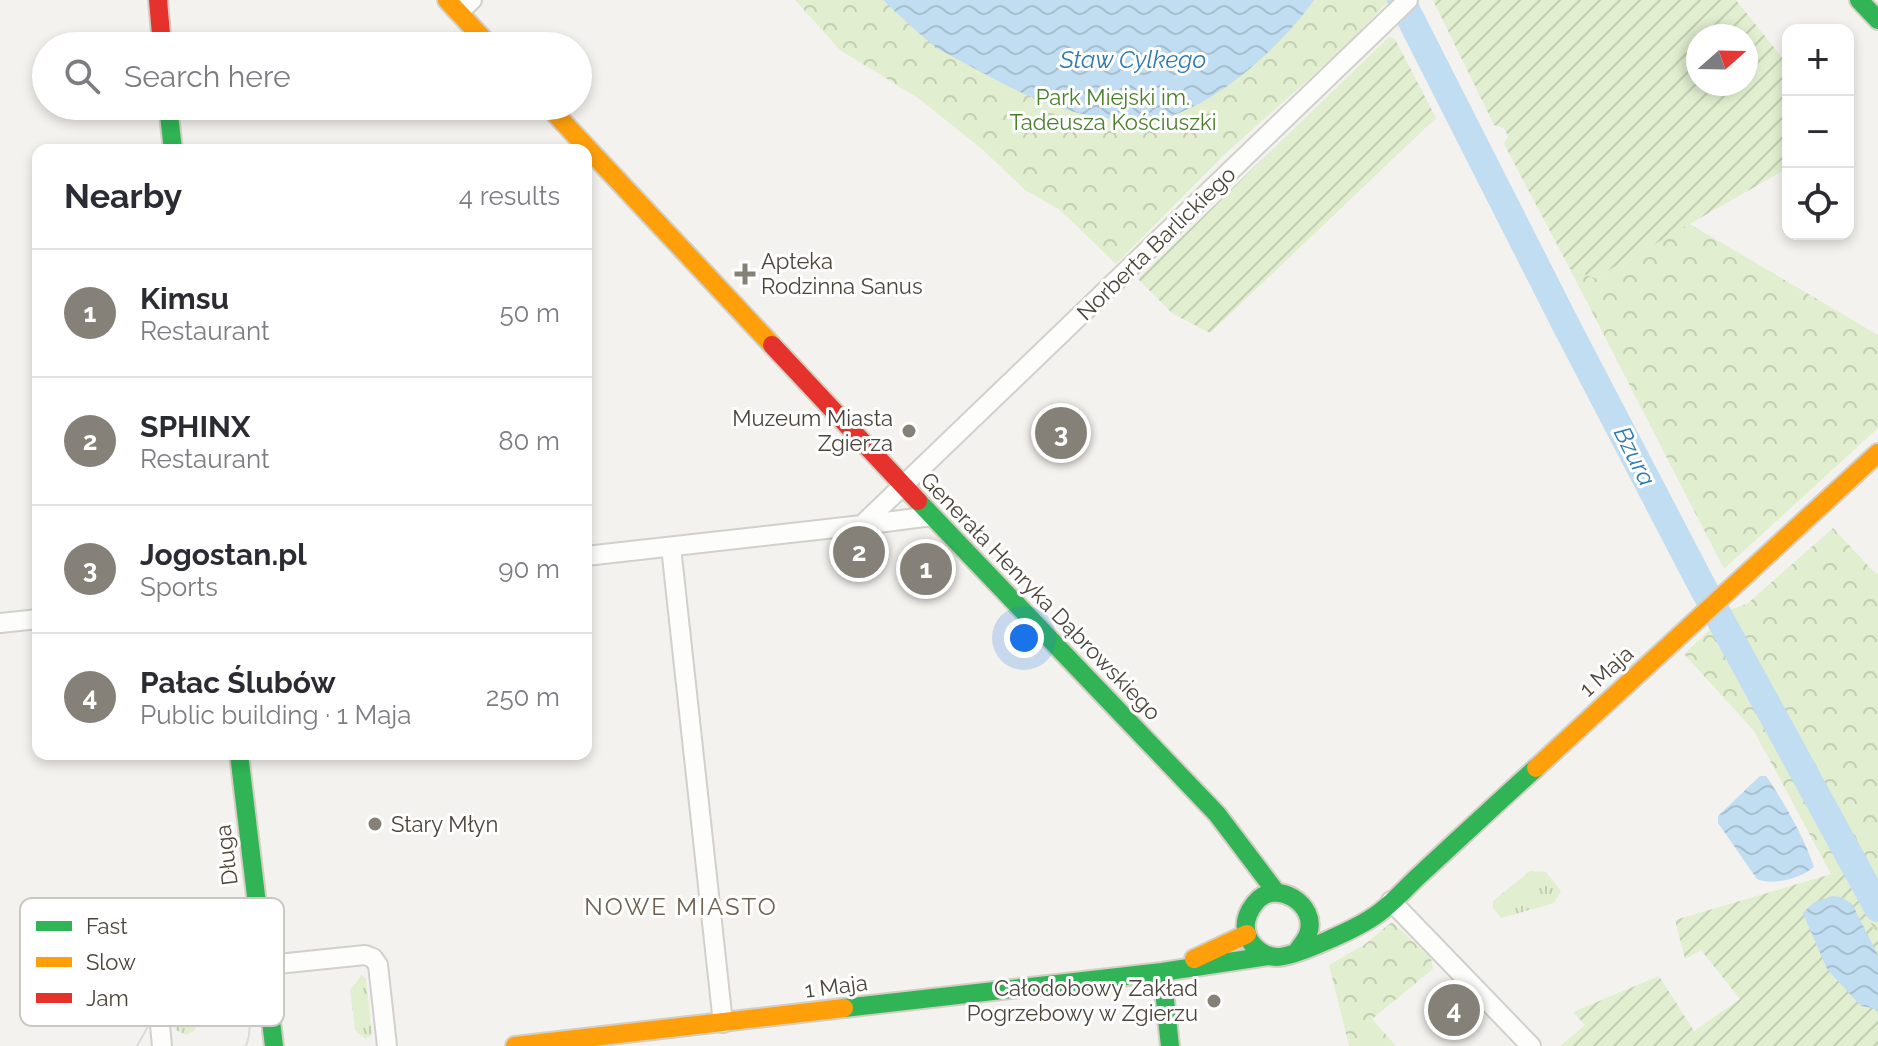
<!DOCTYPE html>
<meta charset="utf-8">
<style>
:root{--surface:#fff;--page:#f2f2f3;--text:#2b2b33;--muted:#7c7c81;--line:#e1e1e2;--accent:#868178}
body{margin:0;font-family:Raleway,sans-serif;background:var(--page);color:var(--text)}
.controls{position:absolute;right:24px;top:24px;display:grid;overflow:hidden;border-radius:16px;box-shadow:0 4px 12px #0003}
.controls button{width:72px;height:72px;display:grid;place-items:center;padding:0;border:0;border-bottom:2px solid var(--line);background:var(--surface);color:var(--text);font:40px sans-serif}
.compass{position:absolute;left:1686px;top:24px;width:72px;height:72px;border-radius:50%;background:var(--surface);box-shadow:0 4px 12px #0003;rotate:70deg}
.you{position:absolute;left:1024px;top:638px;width:28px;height:28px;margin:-20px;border:6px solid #fff;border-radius:50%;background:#1a73e8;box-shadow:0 0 0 12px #1a73e833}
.badge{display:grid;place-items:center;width:52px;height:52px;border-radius:50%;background:var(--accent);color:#fff;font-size:26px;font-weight:700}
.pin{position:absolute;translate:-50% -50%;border:4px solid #fff;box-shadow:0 2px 8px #0006}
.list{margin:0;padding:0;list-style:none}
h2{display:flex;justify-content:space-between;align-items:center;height:104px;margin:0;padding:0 32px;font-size:34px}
h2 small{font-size:26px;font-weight:400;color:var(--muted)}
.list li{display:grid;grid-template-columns:52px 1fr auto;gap:24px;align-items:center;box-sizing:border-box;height:128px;padding:0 32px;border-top:2px solid var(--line)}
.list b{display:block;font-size:30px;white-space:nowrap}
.list p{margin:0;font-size:26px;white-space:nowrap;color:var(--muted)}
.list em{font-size:26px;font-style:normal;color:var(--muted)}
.icon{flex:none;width:44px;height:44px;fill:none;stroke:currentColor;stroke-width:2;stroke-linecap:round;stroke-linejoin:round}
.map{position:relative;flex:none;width:1878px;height:1046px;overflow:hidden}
.search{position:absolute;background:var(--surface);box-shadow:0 4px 12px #0003;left:32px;top:32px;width:560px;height:88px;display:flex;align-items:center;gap:20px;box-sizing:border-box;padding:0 28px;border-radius:44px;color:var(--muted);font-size:30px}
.panel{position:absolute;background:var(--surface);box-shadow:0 4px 12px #0003;left:32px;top:144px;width:560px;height:616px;border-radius:16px}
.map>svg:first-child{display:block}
.grass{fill:url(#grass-tufts)}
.forest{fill:url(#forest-crowns)}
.garden{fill:url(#garden-furrows);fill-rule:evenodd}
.water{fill:url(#water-waves)}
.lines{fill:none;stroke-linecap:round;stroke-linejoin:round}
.river{stroke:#c0ddf1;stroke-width:28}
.street-casing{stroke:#d2d0cb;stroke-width:22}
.fast-casing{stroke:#d3cfc5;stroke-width:22}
.slow-casing{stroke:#d3cfc5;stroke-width:22}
.jam-casing{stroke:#d3cfc5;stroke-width:22}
.street{stroke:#fdfdfc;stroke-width:18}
.fast{stroke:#30b455;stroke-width:18}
.slow{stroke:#ff9f0a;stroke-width:18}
.jam{stroke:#e5322d;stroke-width:18}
.tram{stroke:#dbdbda;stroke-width:2}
.poi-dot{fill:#868178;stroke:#fff;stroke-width:3}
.labels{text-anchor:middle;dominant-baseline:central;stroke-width:6;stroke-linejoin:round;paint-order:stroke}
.park-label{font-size:22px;fill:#4a7f2a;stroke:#fff}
.street-label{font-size:22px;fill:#4b4439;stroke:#fff}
.poi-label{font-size:22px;fill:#4b4439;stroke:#fff;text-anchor:start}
.water-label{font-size:24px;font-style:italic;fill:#2e7ab2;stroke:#fff}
.neighbourhood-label{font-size:24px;letter-spacing:2px;fill:#6e6250;stroke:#fff}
.key{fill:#fff;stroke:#c9c7c4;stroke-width:2}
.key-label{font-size:22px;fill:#4b4439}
</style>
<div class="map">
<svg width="1878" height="1046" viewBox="0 0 1878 1046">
<defs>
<pattern id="grass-tufts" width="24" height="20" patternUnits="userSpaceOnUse" patternTransform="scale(2)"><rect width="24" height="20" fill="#e1eecf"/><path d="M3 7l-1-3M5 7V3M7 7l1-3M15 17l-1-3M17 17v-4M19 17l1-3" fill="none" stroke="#c3cdb2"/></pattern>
<pattern id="forest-crowns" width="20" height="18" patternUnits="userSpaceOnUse" patternTransform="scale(2)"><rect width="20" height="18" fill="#e1eecf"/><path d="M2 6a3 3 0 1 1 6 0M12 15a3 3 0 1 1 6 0" fill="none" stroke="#c3cdb2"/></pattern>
<pattern id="garden-furrows" width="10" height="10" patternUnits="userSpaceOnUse" patternTransform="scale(2)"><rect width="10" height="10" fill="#e1eecf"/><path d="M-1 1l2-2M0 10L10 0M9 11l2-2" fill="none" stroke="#c3cdb2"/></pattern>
<pattern id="water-waves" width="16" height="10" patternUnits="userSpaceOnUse" patternTransform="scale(2)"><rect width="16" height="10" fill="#c0ddf1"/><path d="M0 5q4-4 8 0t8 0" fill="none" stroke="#a6bfcf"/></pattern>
</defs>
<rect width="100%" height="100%" fill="#f4f2ee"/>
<path class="grass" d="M 1530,871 L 1546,872 L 1561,891 L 1554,903 L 1501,918 L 1493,908 L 1493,901 Z
M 362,975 L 366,979 L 372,1035 L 365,1039 L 355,1030 L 350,990 Z
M 185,1002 L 193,1007 L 197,1025 L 194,1031 L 186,1035 L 176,1030 L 173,1012 L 176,1005 Z"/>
<path class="forest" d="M 795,0 L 1390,0 L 1340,51 L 1225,154 L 1116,264 L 1060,210 L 1025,190 L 982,149 L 918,98 L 840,50 Z
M 1688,223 L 1878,335 L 1878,428 L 1724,569 L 1570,269 L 1595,278 Z
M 1833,528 L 1876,574 L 1878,573 L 1878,937 L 1842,871 L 1831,874 L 1754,731 L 1684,654 L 1732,609 L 1747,604 Z
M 1392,922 L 1431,958 L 1433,969 L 1372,1019 L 1396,1046 L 1349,1046 L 1329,965 L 1364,945 Z"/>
<path class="garden" d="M 1433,0 L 1736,0 L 1788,65 L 1788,168 L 1595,278 L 1570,269 L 1504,144 L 1508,136 L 1504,128 L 1494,125 ZM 1746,36 L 1746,84 L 1698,84 L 1698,36 Z
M 1389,37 L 1395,39 L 1436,118 L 1210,333 L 1173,314 L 1138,279 Z
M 1842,871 L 1878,937 L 1878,1046 L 1560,1046 L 1585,1025 L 1573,1012 L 1659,976 L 1694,1031 L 1740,999 L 1701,950 L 1685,959 L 1675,920 Z"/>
<path class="water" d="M 883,0 L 1314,0 C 1283,44 1220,102 1167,117 C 1160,120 1151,119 1143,119 C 1080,123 1024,96 970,66 C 958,59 944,53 933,45 C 916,31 899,15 883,0 Z
M 1760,776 L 1766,776 C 1784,802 1804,837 1814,867 C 1801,878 1773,886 1757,879 L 1718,823 L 1718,816 Z
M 1832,896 L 1841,897 L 1852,904 L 1878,955 L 1878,1013 L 1873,1008 L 1861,1006 L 1827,969 L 1803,913 L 1813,903 Z"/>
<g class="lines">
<path class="river" d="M 1401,0 L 1568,329 L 1701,584 L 1878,908"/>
<g class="street-casing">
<path id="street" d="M 459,12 L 472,0
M 862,525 L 932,516
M 671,547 L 723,1023
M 586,556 L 862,525 L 1408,0
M 0,623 L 38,619
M 1391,901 L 1531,1046
M 162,1046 L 156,983 L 161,976 L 365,955 L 373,958 L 378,965 L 387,1046"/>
</g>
<g class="fast-casing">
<path id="fast" d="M 1859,0 L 1878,20
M 168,106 L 173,150
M 918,501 L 1217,814 L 1276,892
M 239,754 L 274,1046
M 1298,950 C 1301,945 1306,940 1308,934 C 1319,905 1275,877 1255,903 C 1247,913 1243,925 1248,937 C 1253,948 1265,957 1277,957 C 1295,957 1357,928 1373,917 C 1391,906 1407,886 1423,872 C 1461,837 1498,802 1536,768
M 1162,972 L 1170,1046
M 844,1008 L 1162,972 L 1268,956"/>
</g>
<g class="slow-casing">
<path id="slow" d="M 447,0 L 490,46
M 548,106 L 772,345
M 1536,768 L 1878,453
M 1194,959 L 1247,934
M 515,1046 L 844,1008"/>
</g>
<g class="jam-casing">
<path id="jam" d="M 158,0 L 162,46
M 772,345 L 918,501"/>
</g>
<use href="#street" class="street"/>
<use href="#fast" class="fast"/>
<use href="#slow" class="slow"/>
<use href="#jam" class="jam"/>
<path class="tram" d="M 137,1046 C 149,1026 160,998 181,986 C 222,962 262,1004 246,1046"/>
</g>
<g class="poi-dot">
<path d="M741 262h8v8h8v8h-8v8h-8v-8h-8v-8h8z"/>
<circle cx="909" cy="431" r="8"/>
<circle cx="375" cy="824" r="8"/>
<circle cx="1214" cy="1001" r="8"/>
</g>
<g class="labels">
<g class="park-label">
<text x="1113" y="97">Park Miejski im.<tspan x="1113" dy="25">Tadeusza Kościuszki</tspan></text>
</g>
<g class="street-label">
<text transform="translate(1156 243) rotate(-44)">Norberta Barlickiego</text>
<text transform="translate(1041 596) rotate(46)">Generała Henryka Dąbrowskiego</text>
<text transform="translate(1606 671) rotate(-42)">1 Maja</text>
<text transform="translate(226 855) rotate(-97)">Długa</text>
<text transform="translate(836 986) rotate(-7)">1 Maja</text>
</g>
<g class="poi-label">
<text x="761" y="261">Apteka<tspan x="761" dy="25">Rodzinna Sanus</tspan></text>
<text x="893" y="418" text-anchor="end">Muzeum Miasta<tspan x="893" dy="25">Zgierza</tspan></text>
<text x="391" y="824">Stary Młyn</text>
<text x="1198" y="988" text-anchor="end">Całodobowy Zakład<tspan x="1198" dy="25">Pogrzebowy w Zgierzu</tspan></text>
</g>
<g class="water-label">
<text x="1133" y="59">Staw Cylkego</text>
<text transform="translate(1635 456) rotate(63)">Bzura</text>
</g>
<g class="neighbourhood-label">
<text x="681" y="906">NOWE MIASTO</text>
</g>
</g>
<rect x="20" y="898" width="264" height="128" rx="12" class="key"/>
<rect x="36" y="921" width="36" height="10" fill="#30b455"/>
<rect x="36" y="957" width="36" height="10" fill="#ff9f0a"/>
<rect x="36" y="993" width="36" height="10" fill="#e5322d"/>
<g class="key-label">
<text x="86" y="934">Fast</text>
<text x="86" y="970">Slow</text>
<text x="86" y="1006">Jam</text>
</g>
</svg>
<div class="controls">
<button>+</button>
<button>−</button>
<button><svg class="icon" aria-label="locate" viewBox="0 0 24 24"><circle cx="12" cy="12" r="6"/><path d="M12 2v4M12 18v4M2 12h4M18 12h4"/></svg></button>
</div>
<svg class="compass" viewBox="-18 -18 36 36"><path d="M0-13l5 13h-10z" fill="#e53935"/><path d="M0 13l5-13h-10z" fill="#7c7c81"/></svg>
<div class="you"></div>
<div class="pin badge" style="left:926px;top:569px">1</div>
<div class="pin badge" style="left:859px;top:552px">2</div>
<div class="pin badge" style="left:1061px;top:433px">3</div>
<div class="pin badge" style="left:1454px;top:1010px">4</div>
<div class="search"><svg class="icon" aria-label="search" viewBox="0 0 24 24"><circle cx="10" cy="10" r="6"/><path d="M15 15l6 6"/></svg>Search here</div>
<section class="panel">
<h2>Nearby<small>4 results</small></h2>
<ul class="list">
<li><span class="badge">1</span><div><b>Kimsu</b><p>Restaurant</p></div><em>50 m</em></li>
<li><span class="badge">2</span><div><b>SPHINX</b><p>Restaurant</p></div><em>80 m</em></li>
<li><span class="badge">3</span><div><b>Jogostan.pl</b><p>Sports</p></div><em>90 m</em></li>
<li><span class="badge">4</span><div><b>Pałac Ślubów</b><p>Public building · 1 Maja</p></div><em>250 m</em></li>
</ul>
</section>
</div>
